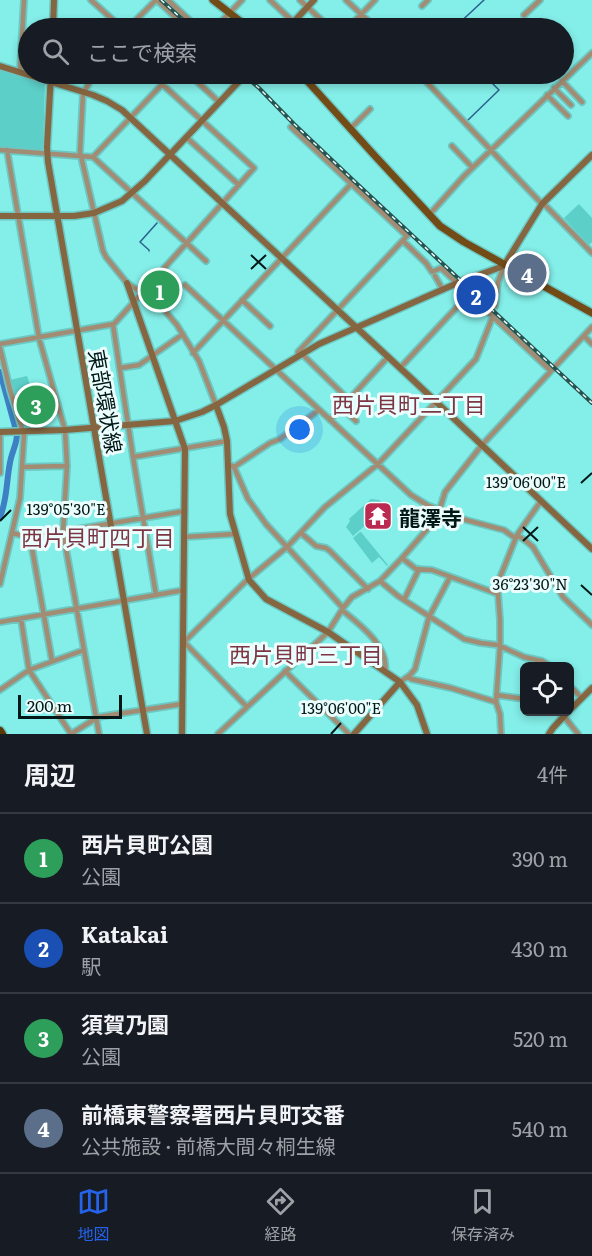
<!DOCTYPE html>
<html lang="ja">
<meta charset="utf-8">
<style>
:root{--surface:#171b24;--page:#242831;--text:#f1f3f6;--muted:#9ea1a6;--line:#363941;--accent:#2563eb}
body{margin:0;font-family:Literata,"Noto Sans JP",serif;background:var(--page);color:var(--text)}
.controls{position:absolute;right:18px;bottom:18px;display:grid;overflow:hidden;border-radius:9px;box-shadow:0 3px 9px #0003}
.controls button{width:54px;height:54px;display:grid;place-items:center;padding:0;border:0;border-bottom:2px solid var(--line);background:var(--surface);color:var(--text);font:30px sans-serif}
.scale{position:absolute;left:18px;bottom:15px;width:104px;box-sizing:border-box;padding-left:6px;border:3px solid #021817;border-top:0;font-size:16px;line-height:21px;white-space:nowrap;color:#021817;-webkit-text-stroke:4px #ebfefd;paint-order:stroke}
.you{position:absolute;left:300px;top:430px;width:21px;height:21px;margin:-15px;border:4px solid #fff;border-radius:50%;background:#1a73e8;box-shadow:0 0 0 9px #1a73e833}
.badge{display:grid;place-items:center;width:39px;height:39px;border-radius:50%;background:var(--accent);color:#fff;font-size:20px;font-weight:700}
.pin{position:absolute;translate:-50% -50%;border:3px solid #fff;box-shadow:0 2px 6px #0006}
.list{margin:0;padding:0;list-style:none}
h2{display:flex;justify-content:space-between;align-items:center;height:78px;margin:0;padding:0 24px;font-size:26px}
h2 small{font-size:20px;font-weight:400;color:var(--muted)}
.list li{display:grid;grid-template-columns:39px 1fr auto;gap:18px;align-items:center;box-sizing:border-box;height:90px;padding:0 24px;border-top:2px solid var(--line)}
.list b{display:block;font-size:22px;white-space:nowrap}
.list p{margin:0;font-size:20px;white-space:nowrap;color:var(--muted)}
.list em{font-size:20px;font-style:normal;color:var(--muted)}
.icon{flex:none;width:33px;height:33px;fill:none;stroke:currentColor;stroke-width:2;stroke-linecap:round;stroke-linejoin:round}
.map{position:relative;flex:none;width:592px;height:734px;overflow:hidden}
.search{position:absolute;background:var(--surface);box-shadow:0 3px 9px #0003;left:18px;right:18px;top:18px;height:66px;display:flex;align-items:center;gap:15px;box-sizing:border-box;padding:0 21px;border-radius:33px;color:var(--muted);font-size:22px}
.sheet{height:438px;background:var(--surface)}
nav{display:flex;justify-content:space-around;align-items:center;box-sizing:border-box;height:84px;border-top:2px solid var(--line);background:var(--surface);font-size:16px;color:var(--muted)}
nav a{display:grid;justify-items:center;gap:3px}
nav .on{color:var(--accent)}
.map>svg:first-child{display:block}
.green{fill:#5dcfc9}
.lines{fill:none;stroke-linecap:round;stroke-linejoin:round}
.stream{stroke:#2b618f;stroke-width:1.5}
.river{stroke:#3d80c3;stroke-width:6}
.street-casing{stroke:#6dc7c2;stroke-width:8}
.secondary-casing{stroke:#6dc7c2;stroke-width:9}
.primary-casing{stroke:#6dc7c2;stroke-width:10}
.highway-casing{stroke:#6dc7c2;stroke-width:11}
.street{stroke:#a28c73;stroke-width:4.5}
.secondary{stroke:#866640;stroke-width:6}
.primary{stroke:#724b17;stroke-width:7}
.highway{stroke:#5a3701;stroke-width:8}
.rail-casing{stroke:#265451;stroke-width:4}
.rail{stroke:#ebfefd;stroke-width:1.5;stroke-dasharray:4.5;stroke-linecap:butt}
.ticks{fill:none;stroke:#021817;stroke-width:2}
.labels{text-anchor:middle;dominant-baseline:central;stroke-width:6;stroke-linejoin:round;paint-order:stroke}
.street-label{font-size:21px;fill:#021817;stroke:#ebfefd}
.poi-label{font-size:21px;font-weight:bold;fill:#021817;stroke:#ebfefd;text-anchor:start}
.neighbourhood-label{font-size:22px;fill:#7d3543;stroke:#ebfefd}
.ticks-label{font-size:15px;text-anchor:middle;fill:#021817;stroke:#ebfefd;stroke-width:6;stroke-linejoin:round;paint-order:stroke}
</style>
<div class="map">
<svg width="592" height="734" viewBox="0 0 592 734">
<rect width="100%" height="100%" fill="#84eee8"/>
<path class="green" d="M 0,68 L 43,82 L 45,84 L 43,149 L 41,150 L 0,147 Z
M 579,204 L 592,218 L 592,242 L 589,245 L 564,218 Z
M 159,275 L 178,292 L 163,308 L 142,294 Z
M 27,376 L 35,400 L 53,396 L 57,409 L 40,413 L 43,426 L 28,428 L 25,426 L 10,380 Z
M 371,499 L 379,500 L 385,504 L 366,521 L 368,523 L 353,536 L 346,527 L 350,521 L 349,519 Z
M 360,532 L 361,532 L 388,565 L 387,566 L 379,557 L 372,563 L 353,538 Z"/>
<g class="lines">
<path class="stream" d="M 454,28 L 484,0
M 467,121 L 499,90 L 483,74
M 149,251 L 149,250 L 140,242 L 157,223"/>
<path class="river" d="M 0,372 L 17,434 C 17,443 13,450 11,458 C 6,478 8,498 0,517"/>
<g class="street-casing">
<path id="street" d="M 91,0 L 122,28
M 157,0 L 187,28
M 168,0 L 198,28
M 270,0 L 300,28
M 300,0 L 330,28
M 346,0 L 376,28
M 422,6 L 428,0
M 524,15 L 540,0
M 128,28 L 156,0
M 215,28 L 242,0
M 348,28 L 375,0
M 20,73 L 24,0
M 94,74 L 83,94 L 80,152 L 103,251 L 106,257 L 127,283 L 160,305 L 177,325 L 199,361 L 216,405
M 189,74 L 219,102
M 419,74 L 542,204 L 546,206 L 592,253
M 562,81 L 582,102
M 554,88 L 571,105
M 547,95 L 568,116
M 291,127 L 407,236 L 298,352 L 298,357
M 351,128 L 370,109
M 186,137 L 239,185
M 452,146 L 472,167
M 0,150 L 93,157 L 172,74
M 7,150 L 39,338 L 65,430 L 67,466 L 63,532 L 99,734
M 93,157 L 206,261
M 429,215 L 464,176 L 592,53
M 403,241 L 426,263 L 432,272 L 441,268 L 551,371
M 435,276 L 443,290
M 185,285 L 411,495 L 427,505 L 466,520 L 504,530 L 515,538
M 242,300 L 270,326
M 495,306 L 498,282 L 502,271 L 501,267
M 113,325 L 133,457 L 156,595 L 184,590
M 584,336 L 592,344
M 0,344 L 114,324 L 254,168 L 151,74
M 0,348 L 10,390 L 24,435 L 20,498 L 0,584
M 193,353 L 351,184
M 302,354 L 348,399
M 120,368 L 139,365 L 183,334
M 400,368 L 469,294
M 341,407 L 356,421
M 330,420 L 388,357
M 133,457 L 227,441
M 228,466 L 230,465 L 234,467 L 248,499 L 266,524 L 343,608
M 23,467 L 67,466
M 234,467 L 270,443 L 280,439 L 319,410
M 0,473 L 0,432
M 12,533 L 30,537 L 185,511
M 301,533 L 316,546 L 326,548 L 330,551 L 368,589
M 517,535 L 526,541 L 533,547 L 563,597 L 592,625
M 30,537 L 52,661
M 184,537 L 235,534
M 402,558 L 416,569 L 432,570 L 498,594
M 380,581 L 398,596 L 464,639 L 481,643 L 498,645 L 524,657 L 542,661 L 550,666
M 404,600 L 419,569
M 342,610 C 359,624 389,646 385,671
M 21,619 L 29,670 L 71,734
M 0,622 L 156,595
M 183,641 L 186,640 L 247,580 L 287,547 L 325,507 L 378,464 L 436,402 L 476,359 L 493,316
M 183,644 L 186,644 L 247,707
M 285,671 L 349,734
M 408,677 L 411,679 L 451,688 L 496,702
M 400,682 L 410,675 L 415,669 L 429,617 L 450,577
M 570,686 L 582,698
M 0,690 L 29,670 L 84,650
M 497,695 L 524,699
M 558,712 L 566,719 L 578,734
M 71,734 L 98,717 L 182,704
M 218,734 L 328,632 L 343,608 L 352,597 L 380,581 L 402,558 L 430,526 L 438,515 L 445,492 L 482,445 L 592,327
M 501,734 L 500,714 L 496,702 L 500,646 L 500,620 L 498,594 L 499,580 L 517,535 L 541,501"/>
</g>
<g class="secondary-casing">
<path id="secondary" d="M 53,28 L 54,0
M 288,28 L 314,0
M 0,66 L 93,95 L 107,101 L 122,110 L 413,380 L 592,549
M 51,74 L 47,147 L 48,162 L 147,734
M 0,216 L 74,216 L 94,213 L 122,201 L 145,181 L 246,74
M 127,283 L 185,449 L 182,734
M 216,405 L 224,427 L 227,441 L 230,514 L 249,580 L 266,599 L 328,632 L 400,682 L 417,705 L 427,734
M 0,432 L 65,430 L 175,421 L 202,412 L 216,405 L 319,344 L 462,281 L 501,267 L 505,264 L 542,204 L 592,155
M 570,710 L 592,688
M 354,734 L 400,682
M 549,734 L 553,728 L 568,712"/>
</g>
<g class="primary-casing">
<path id="primary" d="M 213,0 L 249,28
M 301,74 L 375,156 L 440,226 L 464,242 L 592,313"/>
</g>
<g class="highway-casing">
<path id="highway" d="M 0,731 L 2,734"/>
</g>
<use href="#street" class="street"/>
<use href="#secondary" class="secondary"/>
<use href="#primary" class="primary"/>
<use href="#highway" class="highway"/>
<g class="rail-casing">
<path id="rail" d="M 161,0 L 192,28
M 242,74 L 259,88 L 294,124 L 354,181 L 592,403"/>
</g>
<use href="#rail" class="rail"/>
</g>
<path class="ticks" d="M 251,255 L 266,269M 251,269 L 266,255M 581,483 L 592,473M 0,521 L 11,510M 523,527 L 538,541M 523,541 L 538,527M 581,585 L 592,595M 331,734 L 341,723"/>
<defs>
<g id="temple-square" transform="scale(1.5)"><rect x="-9" y="-9" width="18" height="18" rx="4" fill="#bb2b51" stroke="#ebfefd"/><path d="M0-6L5-2H3V0L6.5 2.5H4V6H1.5V3h-3V6H-4V2.5H-6.5L-3 0V-2H-5Z" fill="#fff"/></g>
</defs>
<g fill-rule="evenodd">
<use href="#temple-square" x="378" y="516"/>
</g>
<g class="labels">
<g class="street-label">
<text transform="translate(107 401) rotate(80)">東部環状線</text>
</g>
<g class="poi-label">
<text x="399" y="516">龍澤寺</text>
</g>
<g class="neighbourhood-label">
<text x="409" y="403">西片貝町二丁目</text>
<text x="98" y="536">西片貝町四丁目</text>
<text x="306" y="653">西片貝町三丁目</text>
</g>
</g>
<g class="ticks-label">
<text x="526" y="488">139°06'00"E</text>
<text x="66" y="515">139°05'30"E</text>
<text x="530" y="590">36°23'30"N</text>
<text x="341" y="714">139°06'00"E</text>
</g>
</svg>
<div class="controls">
<button><svg class="icon" aria-label="locate" viewBox="0 0 24 24"><circle cx="12" cy="12" r="6"/><path d="M12 2v4M12 18v4M2 12h4M18 12h4"/></svg></button>
</div>
<div class="scale">200 m</div>
<div class="you"></div>
<div class="pin badge" style="left:160px;top:290px;background:#2e9e5b">1</div>
<div class="pin badge" style="left:476px;top:295px;background:#1a4fb4">2</div>
<div class="pin badge" style="left:36px;top:405px;background:#2e9e5b">3</div>
<div class="pin badge" style="left:527px;top:273px;background:#5c6f8a">4</div>
<div class="search"><svg class="icon" aria-label="search" viewBox="0 0 24 24"><circle cx="10" cy="10" r="6"/><path d="M15 15l6 6"/></svg>ここで検索</div>
</div>
<section class="sheet">
<h2>周辺<small>4件</small></h2>
<ul class="list">
<li><span class="badge" style="background:#2e9e5b">1</span><div><b>西片貝町公園</b><p>公園</p></div><em>390 m</em></li>
<li><span class="badge" style="background:#1a4fb4">2</span><div><b>Katakai</b><p>駅</p></div><em>430 m</em></li>
<li><span class="badge" style="background:#2e9e5b">3</span><div><b>須賀乃園</b><p>公園</p></div><em>520 m</em></li>
<li><span class="badge" style="background:#5c6f8a">4</span><div><b>前橋東警察署西片貝町交番</b><p>公共施設 · 前橋大間々桐生線</p></div><em>540 m</em></li>
</ul>
</section>
<nav>
<a class="on"><svg class="icon" aria-label="map" viewBox="0 0 24 24"><path d="M3 6l6-2 6 2 6-2v14l-6 2-6-2-6 2zM9 4v14M15 6v14"/></svg>地図</a>
<a><svg class="icon" aria-label="directions" viewBox="0 0 24 24"><path d="M12 3l9 9-9 9-9-9zM9 14v-3h6M13 9l2 2-2 2"/></svg>経路</a>
<a><svg class="icon" aria-label="saved" viewBox="0 0 24 24"><path d="M7 4h10v16l-5-4-5 4z"/></svg>保存済み</a>
</nav>
